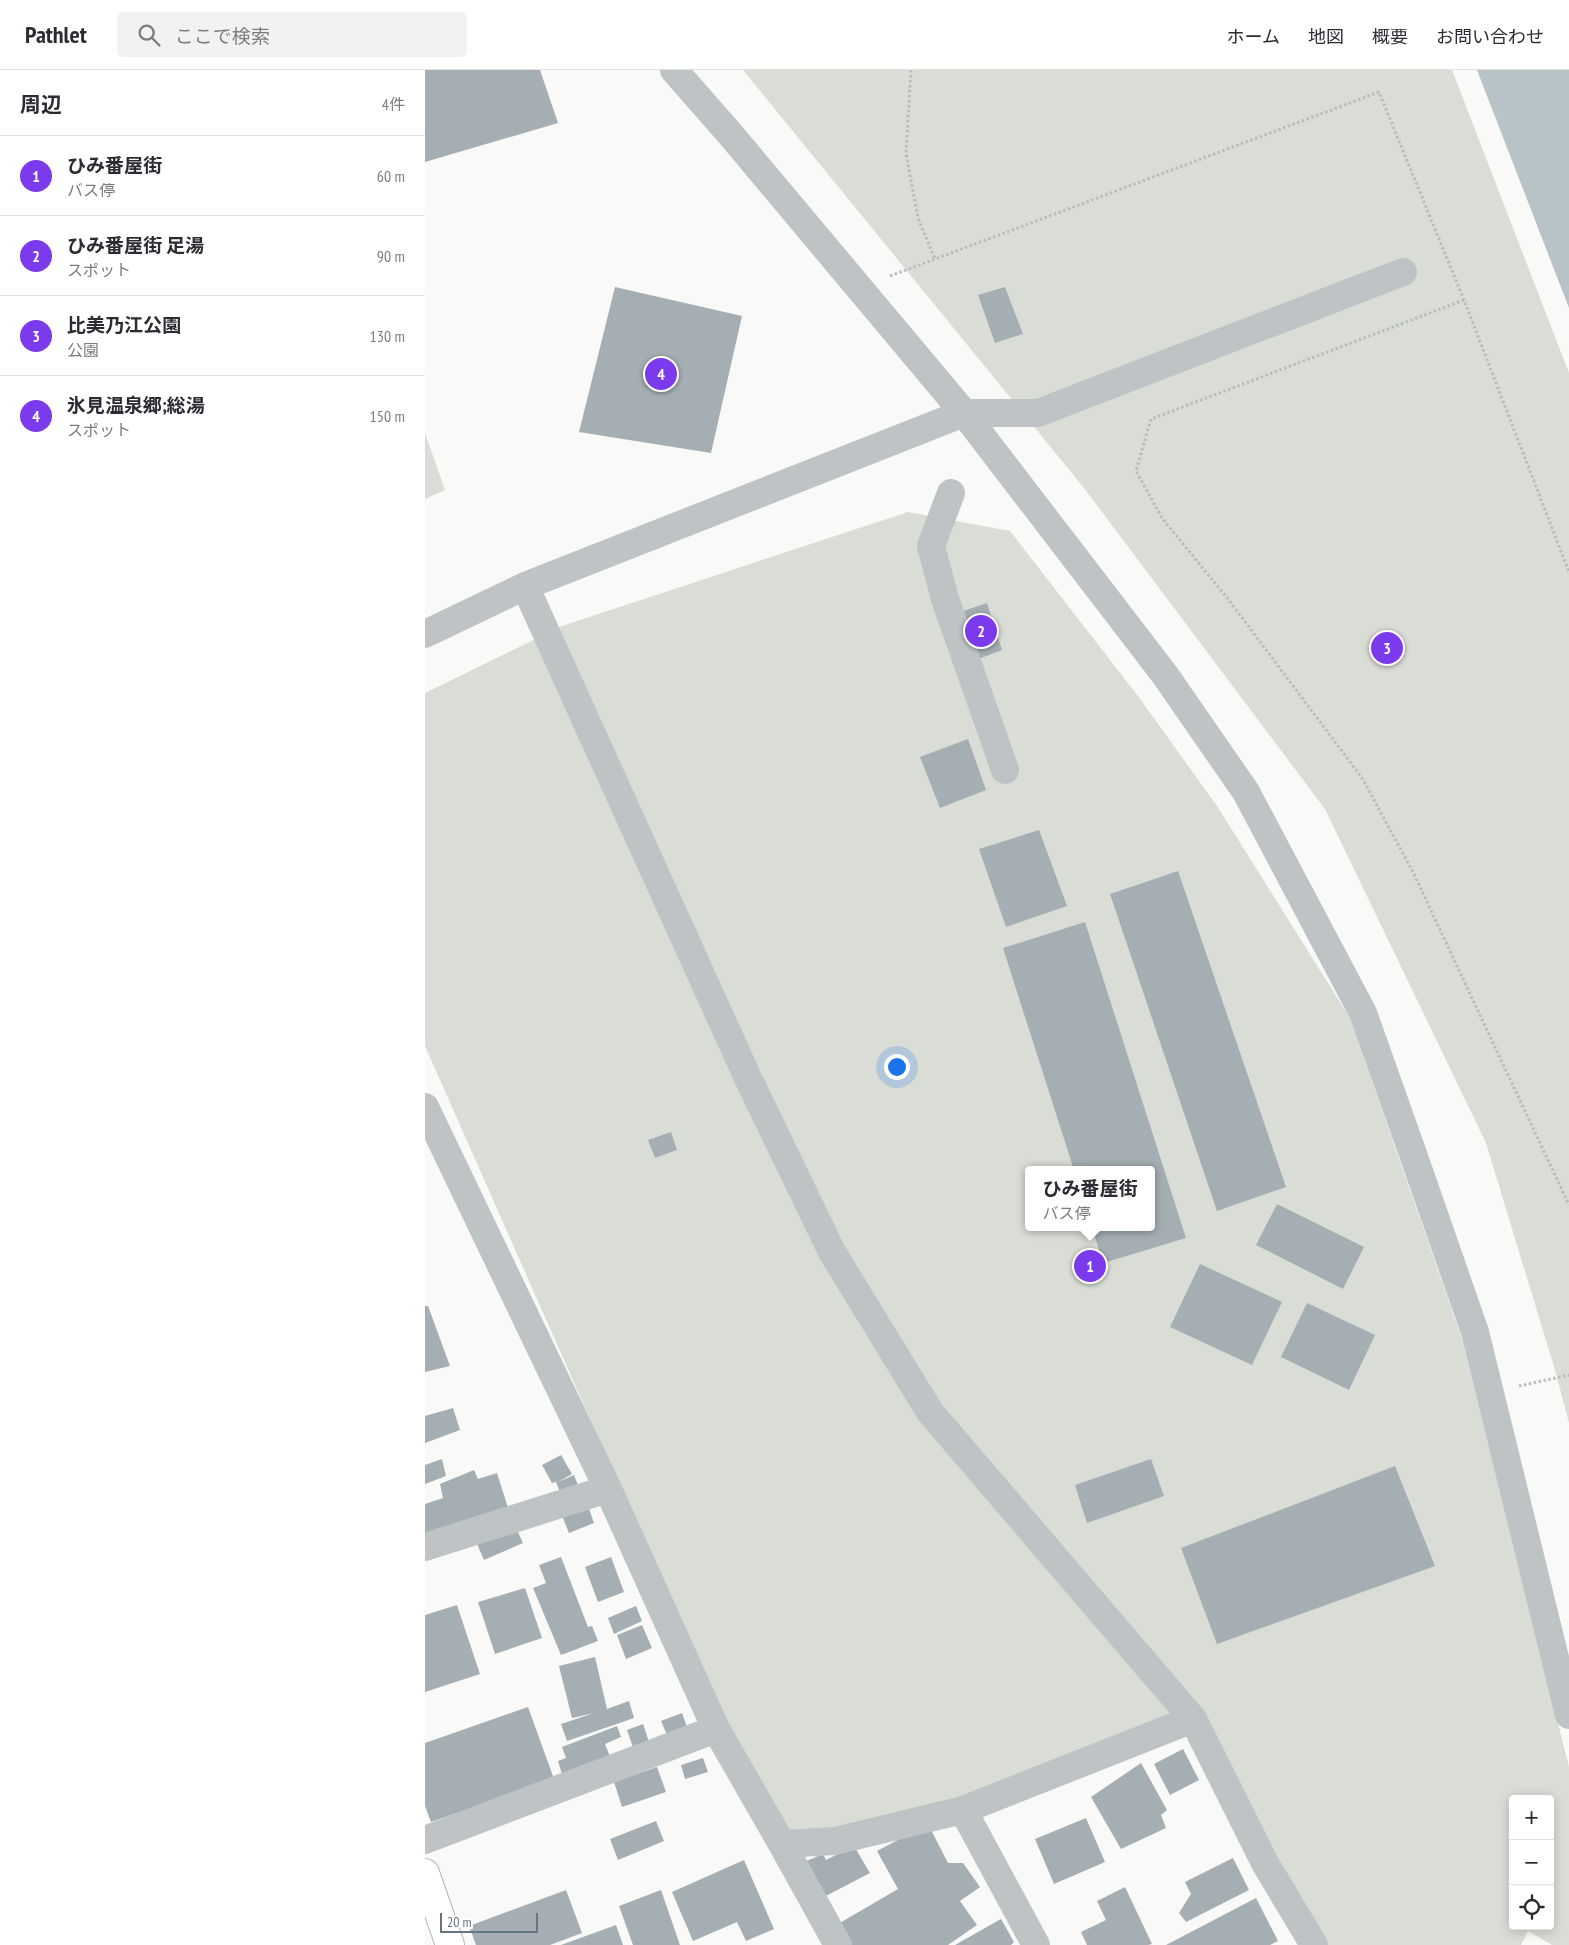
<!DOCTYPE html>
<html lang="ja">
<meta charset="utf-8">
<style>
:root{--surface:#fff;--page:#f2f2f3;--text:#2b2b33;--muted:#7c7c81;--line:#e1e1e2;--accent:#7c3aed}
body{margin:0;font-family:"PT Sans Narrow","Noto Sans JP",sans-serif;background:var(--page);color:var(--text)}
.controls{position:absolute;right:15px;bottom:15px;display:grid;overflow:hidden;border-radius:5px;box-shadow:0 2px 12px #0003}
.controls button{width:45px;height:45px;display:grid;place-items:center;padding:0;border:0;border-bottom:1px solid var(--line);background:var(--surface);color:var(--text);font:25px sans-serif}
.scale{position:absolute;left:15px;bottom:12px;width:98px;box-sizing:border-box;padding-left:5px;border:2px solid #66757f;border-top:0;font-size:14px;line-height:18px;white-space:nowrap;color:#66757f;-webkit-text-stroke:4px #fff;paint-order:stroke}
.you{position:absolute;left:471px;top:996px;width:18px;height:18px;margin:-12px;border:4px solid #fff;border-radius:50%;background:#1a73e8;box-shadow:0 0 0 8px #1a73e833}
.badge{display:grid;place-items:center;width:32px;height:32px;border-radius:50%;background:var(--accent);color:#fff;font-size:16px;font-weight:700}
.pin{position:absolute;translate:-50% -50%;border:2px solid #fff;box-shadow:0 1px 5px #0006}
.popup{position:absolute;left:600px;top:1096px;width:130px;height:65px;box-sizing:border-box;display:grid;place-content:center;border-radius:5px;background:var(--surface);filter:drop-shadow(0 1px 4px #0005);font-size:16px;white-space:nowrap;color:var(--muted)}
.popup b{font-size:19px;color:var(--text)}
.popup::after{content:'';position:absolute;left:50%;top:100%;margin-left:-10px;border:10px solid transparent;border-top-color:var(--surface)}
.list{margin:0;padding:0;list-style:none}
h2{display:flex;justify-content:space-between;align-items:center;height:65px;margin:0;padding:0 20px;font-size:21px}
h2 small{font-size:16px;font-weight:400;color:var(--muted)}
.list li{display:grid;grid-template-columns:32px 1fr auto;gap:15px;align-items:center;box-sizing:border-box;height:80px;padding:0 20px;border-top:1px solid var(--line)}
.list b{display:block;font-size:19px;white-space:nowrap}
.list p{margin:0;font-size:16px;white-space:nowrap;color:var(--muted)}
.list em{font-size:16px;font-style:normal;color:var(--muted)}
.icon{flex:none;width:28px;height:28px;fill:none;stroke:currentColor;stroke-width:2;stroke-linecap:round;stroke-linejoin:round}
.map{position:relative;flex:none;width:1144px;height:1875px;overflow:hidden}
header{display:flex;align-items:center;gap:30px;box-sizing:border-box;height:70px;padding:0 25px;background:var(--surface);border-bottom:1px solid var(--line)}
header strong{font-size:24px}
nav{display:flex;gap:28px;margin-inline-start:auto;font-size:18px}
.search{width:350px;height:45px;background:var(--page);display:flex;align-items:center;gap:12px;box-sizing:border-box;padding:0 18px;border-radius:5px;color:var(--muted);font-size:19px}
main{display:flex}
aside{flex:1;background:var(--surface)}
.map>svg:first-child{display:block}
.green{fill:#d9ddd6;fill-rule:evenodd}
.water{fill:#b7c3c7}
.building{fill:#a5aeb3}
.lines{fill:none;stroke-linecap:round;stroke-linejoin:round}
.major-casing{stroke:#b2b7bb;stroke-width:30}
.path{stroke:#b9bcbf;stroke-width:3;stroke-dasharray:2.5 2.5;stroke-linecap:butt}
.minor{stroke:#bec3c6;stroke-width:28}
.major{stroke:#fff;stroke-width:28}
</style>
<header>
<strong>Pathlet</strong>
<div class="search"><svg class="icon" aria-label="search" viewBox="0 0 24 24"><circle cx="10" cy="10" r="6"/><path d="M15 15l6 6"/></svg>ここで検索</div>
<nav><a>ホーム</a><a>地図</a><a>概要</a><a>お問い合わせ</a></nav>
</header>
<main>
<aside>
<h2>周辺<small>4件</small></h2>
<ul class="list">
<li><span class="badge">1</span><div><b>ひみ番屋街</b><p>バス停</p></div><em>60 m</em></li>
<li><span class="badge">2</span><div><b>ひみ番屋街 足湯</b><p>スポット</p></div><em>90 m</em></li>
<li><span class="badge">3</span><div><b>比美乃江公園</b><p>公園</p></div><em>130 m</em></li>
<li><span class="badge">4</span><div><b>氷見温泉郷;総湯</b><p>スポット</p></div><em>150 m</em></li>
</ul>
</aside>
<div class="map">
<svg width="1144" height="1875" viewBox="0 0 1144 1875">
<rect width="100%" height="100%" fill="#f9f9f7"/>
<path class="green" d="M 318,0 L 1027,0 L 1144,303 L 1144,1353 L 1130,1300 L 1061,1073 L 900,739 L 659,418 Z
M 0,363 L 20,420 L 0,429 Z
M 483,442 L 585,461 L 713,626 L 792,736 L 925,948 L 1037,1269 L 1144,1697 L 1144,1875 L 1127,1875 L 1103,1861 L 1096,1875 L 902,1875 L 852,1787 L 775,1637 L 533,1731 L 404,1761 L 361,1763 L 301,1656 L 0,976 L 0,623 L 137,556 ZM 604,1100 L 726,1100 L 726,1157 L 604,1157 ZM 1088,1729 L 1125,1729 L 1125,1856 L 1088,1856 Z"/>
<path class="water" d="M 1052,0 L 1144,0 L 1144,238 Z"/>
<path class="building" d="M 0,0 L 115,0 L 133,53 L 0,92 Z
M 190,217 L 317,246 L 286,383 L 154,362 Z
M 580,217 L 598,264 L 570,273 L 553,225 Z
M 562,533 L 577,580 L 551,590 L 535,542 Z
M 543,669 L 561,720 L 515,738 L 495,687 Z
M 614,760 L 642,836 L 581,857 L 554,779 Z
M 753,801 L 861,1117 L 792,1141 L 685,824 Z
M 660,852 L 761,1168 L 678,1193 L 667,1157 L 726,1157 L 726,1100 L 649,1100 L 578,878 Z
M 246,1062 L 252,1080 L 230,1088 L 223,1070 Z
M 852,1134 L 939,1177 L 918,1219 L 831,1175 Z
M 775,1194 L 857,1232 L 827,1295 L 745,1257 Z
M 882,1233 L 950,1265 L 924,1320 L 856,1287 Z
M 0,1236 L 3,1236 L 25,1296 L 0,1302 Z
M 28,1338 L 35,1360 L 0,1373 L 0,1346 Z
M 136,1385 L 147,1404 L 133,1412 L 149,1405 L 156,1423 L 138,1430 L 131,1412 L 127,1413 L 117,1395 Z
M 17,1389 L 21,1406 L 0,1414 L 0,1395 Z
M 726,1389 L 739,1426 L 662,1453 L 650,1415 Z
M 970,1396 L 1010,1496 L 792,1574 L 756,1478 Z
M 49,1400 L 53,1409 L 72,1403 L 84,1441 L 0,1468 L 0,1434 L 18,1428 L 15,1414 Z
M 162,1433 L 169,1453 L 144,1463 L 136,1443 Z
M 88,1451 L 98,1473 L 59,1490 L 49,1467 Z
M 136,1487 L 163,1557 L 167,1556 L 173,1571 L 136,1585 L 108,1518 L 121,1513 L 114,1495 Z
M 186,1487 L 199,1522 L 173,1532 L 160,1497 Z
M 100,1518 L 117,1568 L 70,1584 L 53,1532 Z
M 32,1535 L 55,1604 L 0,1622 L 0,1545 Z
M 211,1536 L 217,1551 L 189,1564 L 183,1548 Z
M 217,1555 L 227,1578 L 201,1589 L 192,1565 Z
M 170,1587 L 182,1639 L 204,1631 L 209,1648 L 142,1671 L 136,1654 L 169,1643 L 147,1648 L 134,1596 Z
M 103,1637 L 129,1709 L 6,1752 L 0,1736 L 0,1673 Z
M 257,1643 L 262,1657 L 242,1665 L 236,1651 Z
M 218,1654 L 226,1678 L 210,1683 L 202,1660 Z
M 192,1656 L 196,1667 L 180,1674 L 187,1692 L 139,1711 L 133,1691 L 141,1688 L 137,1677 Z
M 758,1679 L 774,1710 L 745,1725 L 729,1694 Z
M 278,1688 L 283,1702 L 260,1709 L 256,1695 Z
M 716,1693 L 742,1740 L 736,1745 L 741,1758 L 696,1779 L 666,1727 Z
M 232,1697 L 241,1722 L 197,1737 L 189,1712 Z
M 661,1748 L 680,1792 L 629,1814 L 610,1769 Z
M 231,1751 L 239,1771 L 193,1790 L 185,1769 Z
M 503,1754 L 523,1793 L 538,1793 L 555,1817 L 535,1831 L 552,1855 L 523,1875 L 425,1875 L 413,1854 L 473,1819 L 452,1781 Z
M 429,1776 L 445,1803 L 397,1828 L 379,1792 L 398,1784 L 401,1790 Z
M 808,1788 L 824,1820 L 761,1852 L 754,1843 L 766,1824 L 760,1812 Z
M 319,1790 L 349,1859 L 321,1871 L 312,1852 L 268,1871 L 247,1822 Z
M 700,1817 L 727,1874 L 723,1875 L 662,1875 L 656,1862 L 681,1850 L 672,1831 Z
M 141,1820 L 157,1863 L 125,1875 L 51,1875 L 44,1856 Z
M 236,1820 L 255,1875 L 208,1875 L 194,1836 Z
M 831,1828 L 853,1871 L 845,1875 L 741,1875 Z
M 576,1849 L 589,1872 L 586,1875 L 530,1875 Z
M 191,1855 L 198,1875 L 136,1875 Z"/>
<g class="lines">
<g class="major-casing">
<path id="major" d="M 0,1803 L 25,1875"/>
</g>
<path class="path" d="M 486,0 L 481,83 L 493,148 L 510,189
M 465,206 L 954,22 L 1039,230 L 1144,502
M 1039,230 L 726,349 L 711,401 L 737,448 L 803,529 L 937,708 L 987,800 L 1144,1135
M 1094,1316 L 1144,1305"/>
<path class="minor" d="M 249,0 L 306,65 L 539,343 L 740,605 L 821,722 L 938,943 L 988,1084 L 1050,1262 L 1144,1645
M 526,423 L 506,476 L 520,529 L 580,700
M 100,516 L 322,1006 L 407,1182 L 505,1342 L 768,1649
M 0,564 L 100,516 L 539,343 L 613,343 L 978,202
M 0,1037 L 183,1419 L 291,1659 L 357,1774 L 410,1771 L 538,1740 L 768,1649 L 840,1793 L 889,1875
M 0,1477 L 183,1419
M 538,1740 L 611,1875
M 0,1770 L 291,1659
M 357,1774 L 413,1875"/>
<use href="#major" class="major"/>
</g>
</svg>
<div class="controls">
<button>+</button>
<button>−</button>
<button><svg class="icon" aria-label="locate" viewBox="0 0 24 24"><circle cx="12" cy="12" r="6"/><path d="M12 2v4M12 18v4M2 12h4M18 12h4"/></svg></button>
</div>
<div class="scale">20 m</div>
<div class="you"></div>
<div class="pin badge" style="left:665px;top:1196px">1</div>
<div class="popup"><b>ひみ番屋街</b>バス停</div>
<div class="pin badge" style="left:556px;top:561px">2</div>
<div class="pin badge" style="left:962px;top:578px">3</div>
<div class="pin badge" style="left:236px;top:304px">4</div>
</div>
</main>
